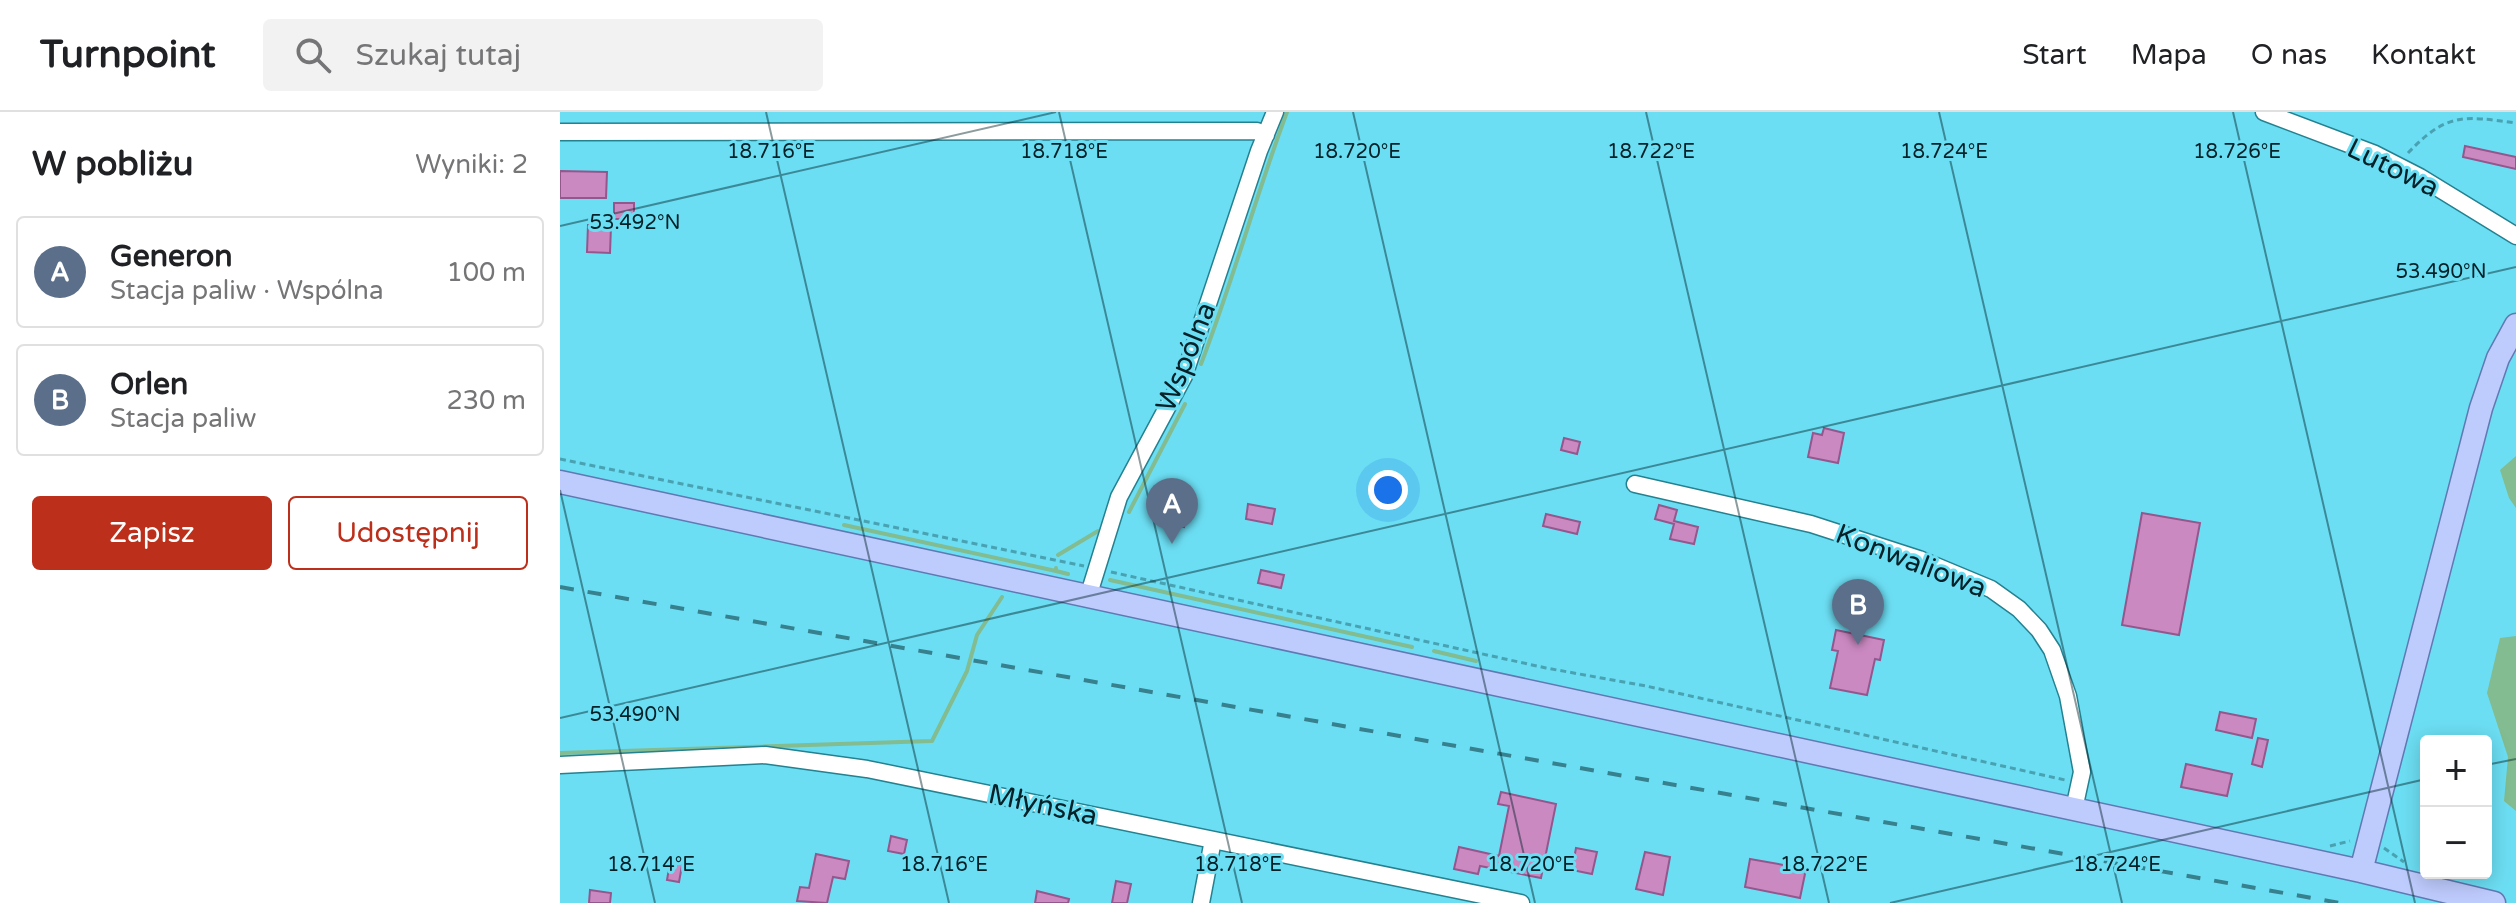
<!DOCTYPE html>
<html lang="pl">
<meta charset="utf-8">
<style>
:root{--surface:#fff;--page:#f2f2f2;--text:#202124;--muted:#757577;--line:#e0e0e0;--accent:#bc301b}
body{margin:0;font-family:"Varela Round",sans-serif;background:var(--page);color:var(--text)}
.controls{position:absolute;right:24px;bottom:24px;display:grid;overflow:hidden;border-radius:8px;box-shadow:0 4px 20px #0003}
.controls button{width:72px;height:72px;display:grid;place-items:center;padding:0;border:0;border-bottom:2px solid var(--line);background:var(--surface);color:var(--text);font:40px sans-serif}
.you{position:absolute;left:828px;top:378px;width:28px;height:28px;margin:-20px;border:6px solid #fff;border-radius:50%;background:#1a73e8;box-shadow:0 0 0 12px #1a73e833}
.badge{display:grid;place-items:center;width:52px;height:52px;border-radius:50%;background:var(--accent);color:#fff;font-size:26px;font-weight:700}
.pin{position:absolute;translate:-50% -66px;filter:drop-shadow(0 2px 4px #0008)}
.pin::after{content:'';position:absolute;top:42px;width:28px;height:24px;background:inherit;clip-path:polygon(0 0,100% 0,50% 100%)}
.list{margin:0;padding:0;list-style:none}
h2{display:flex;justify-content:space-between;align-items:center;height:104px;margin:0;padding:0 32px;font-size:34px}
h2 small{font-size:26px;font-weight:400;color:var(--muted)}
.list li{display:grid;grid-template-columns:52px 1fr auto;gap:24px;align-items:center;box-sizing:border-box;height:112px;margin:0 16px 16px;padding:0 16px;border:2px solid var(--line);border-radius:8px}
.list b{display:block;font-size:30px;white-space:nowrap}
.list p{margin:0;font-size:26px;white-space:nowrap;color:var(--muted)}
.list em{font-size:26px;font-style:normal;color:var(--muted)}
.actions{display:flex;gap:16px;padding:24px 32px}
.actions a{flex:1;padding:18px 0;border:2px solid var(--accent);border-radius:8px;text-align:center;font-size:28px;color:var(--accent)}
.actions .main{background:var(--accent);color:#fff}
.icon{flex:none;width:44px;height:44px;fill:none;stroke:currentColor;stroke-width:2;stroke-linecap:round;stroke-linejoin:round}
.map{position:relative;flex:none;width:1956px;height:791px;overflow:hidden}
header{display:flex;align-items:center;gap:48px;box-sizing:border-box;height:112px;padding:0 40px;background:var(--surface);border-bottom:2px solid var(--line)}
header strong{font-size:38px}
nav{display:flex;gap:44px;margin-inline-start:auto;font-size:28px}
.search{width:560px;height:72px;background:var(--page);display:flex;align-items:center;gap:20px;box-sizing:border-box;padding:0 28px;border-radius:8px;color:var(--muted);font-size:30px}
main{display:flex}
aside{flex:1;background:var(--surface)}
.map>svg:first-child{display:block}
.water{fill:#82bc90}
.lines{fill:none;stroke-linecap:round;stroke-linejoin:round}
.stream{stroke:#82bc90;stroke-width:4}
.building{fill:#ca89c1;stroke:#94578d;stroke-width:2}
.minor-casing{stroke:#248190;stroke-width:19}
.major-casing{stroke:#6079b2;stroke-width:25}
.path{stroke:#49a2b2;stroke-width:3;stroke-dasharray:6 4;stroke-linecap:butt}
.minor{stroke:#fff;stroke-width:16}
.major{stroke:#becbfd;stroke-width:22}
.rail{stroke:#37818f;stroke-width:4;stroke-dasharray:14 14;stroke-linecap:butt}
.ticks{fill:none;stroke:#002128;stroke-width:2;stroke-opacity:0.45}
.labels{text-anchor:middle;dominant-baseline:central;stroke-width:6;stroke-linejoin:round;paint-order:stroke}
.street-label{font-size:28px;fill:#002128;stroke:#6cdef3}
.ticks-label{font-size:20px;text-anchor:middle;fill:#002128;stroke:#6cdef3;stroke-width:6;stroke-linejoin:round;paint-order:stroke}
</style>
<header>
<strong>Turnpoint</strong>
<div class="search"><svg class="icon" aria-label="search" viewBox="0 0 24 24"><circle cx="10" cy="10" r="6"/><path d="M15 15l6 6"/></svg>Szukaj tutaj</div>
<nav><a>Start</a><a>Mapa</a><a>O nas</a><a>Kontakt</a></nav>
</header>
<main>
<aside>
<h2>W pobliżu<small>Wyniki: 2</small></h2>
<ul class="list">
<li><span class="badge" style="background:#5c6f8a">A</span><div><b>Generon</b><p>Stacja paliw · Wspólna</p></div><em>100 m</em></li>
<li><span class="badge" style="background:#5c6f8a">B</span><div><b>Orlen</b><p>Stacja paliw</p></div><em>230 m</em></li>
</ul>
<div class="actions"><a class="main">Zapisz</a><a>Udostępnij</a></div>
</aside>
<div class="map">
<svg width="1956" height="791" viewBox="0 0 1956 791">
<rect width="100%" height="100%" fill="#6cdef3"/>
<path class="water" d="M 1956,344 L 1956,396 L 1949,386 L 1940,358 Z
M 1956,524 L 1956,699 L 1944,689 L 1948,645 L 1927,581 L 1940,526 Z"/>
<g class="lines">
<path class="stream" d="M 641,252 C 673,169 696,83 727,0
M 569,400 L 625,292
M 284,413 L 496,459 L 496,456
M 498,443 L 538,419
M 496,459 L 508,462
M 550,468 L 852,535
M 874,539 L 916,549
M 0,641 L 372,629 L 407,559 L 417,523 L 442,485"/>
</g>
<path class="building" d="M 1905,34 L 1956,45 L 1956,57 L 1903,45 Z
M 0,59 L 47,60 L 46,86 L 0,86 Z
M 54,91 L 74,91 L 74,107 L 54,107 Z
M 28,113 L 51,114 L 50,141 L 27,140 Z
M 1264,316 L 1284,321 L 1278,351 L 1248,345 L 1253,321 L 1262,323 Z
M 1004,326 L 1020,330 L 1017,342 L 1001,338 Z
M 688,392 L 715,397 L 712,412 L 686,407 Z
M 1099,393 L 1117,398 L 1114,409 L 1138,415 L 1134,432 L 1110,427 L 1114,412 L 1095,407 Z
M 601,394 L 627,400 L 624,415 L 597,410 Z
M 1582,401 L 1640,411 L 1619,523 L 1562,513 Z
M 986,402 L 1020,410 L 1017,422 L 983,414 Z
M 701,458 L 724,463 L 721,476 L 698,471 Z
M 1276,518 L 1324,528 L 1320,548 L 1315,547 L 1307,583 L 1270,576 L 1278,539 L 1272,538 Z
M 1660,600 L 1696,607 L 1692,626 L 1656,618 Z
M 1698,626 L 1708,628 L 1702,655 L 1692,652 Z
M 1626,652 L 1672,662 L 1667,684 L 1621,675 Z
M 941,680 L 996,692 L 981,766 L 920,754 L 918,762 L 894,757 L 899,735 L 939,744 L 949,694 L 938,692 Z
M 331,724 L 347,728 L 344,742 L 328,739 Z
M 1016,736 L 1037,740 L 1032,762 L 1012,758 Z
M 1085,740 L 1110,745 L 1103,783 L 1076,777 Z
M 256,742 L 289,749 L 285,767 L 273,765 L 267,791 L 237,789 L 240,775 L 249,776 Z
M 111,745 L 123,748 L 119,770 L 107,768 Z
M 1190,747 L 1246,757 L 1240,786 L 1185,775 Z
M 556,769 L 571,772 L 567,791 L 552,791 Z
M 30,778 L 51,781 L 50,791 L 29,791 Z
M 477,779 L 509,787 L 508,791 L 475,791 Z"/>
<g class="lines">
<g class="minor-casing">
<path id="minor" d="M 1704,0 L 1815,42 L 1860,65 L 1956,124
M 0,20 L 697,19 L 706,23
M 1075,372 L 1251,412 L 1359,447 L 1431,477 L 1459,497 L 1479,518 L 1492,538 L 1508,584 L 1522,660 L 1514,697
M 528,485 L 559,385 L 624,264 L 699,39 L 715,0
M 0,653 L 205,643 L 307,657 L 961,791
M 641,791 L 653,728"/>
</g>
<g class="major-casing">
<path id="major" d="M 0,370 L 1801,759 L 1934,791
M 1801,759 L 1921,296 L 1938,246 L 1956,213"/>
</g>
<path class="path" d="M 1848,41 C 1887,0 1904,4 1956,11
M 0,347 L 524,454
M 551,460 L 986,556 L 1086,574 L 1505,668
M 1770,734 L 1790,729
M 1824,736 L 1844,750"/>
<use href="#minor" class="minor"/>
<use href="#major" class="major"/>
<path class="rail" d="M 0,475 L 1780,791"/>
</g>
<path class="ticks" d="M 206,0 L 389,791M 499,0 L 682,791M 793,0 L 975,791M 1086,0 L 1269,791M 1379,0 L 1562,791M 1673,0 L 1855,791M 0,114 L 496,0M 0,378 L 95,791M 0,606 L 1956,155M 1926,653 L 1956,647M 1330,791 L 1866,667"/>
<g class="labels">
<g class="street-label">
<text transform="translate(1833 56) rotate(26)">Lutowa</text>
<text transform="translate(626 245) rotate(-68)">Wspólna</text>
<text transform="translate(1351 449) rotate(21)">Konwaliowa</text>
<text transform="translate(483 693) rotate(12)">Młyńska</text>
</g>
</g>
<g class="ticks-label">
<text x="211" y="46">18.716°E</text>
<text x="504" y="46">18.718°E</text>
<text x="797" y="46">18.720°E</text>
<text x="1091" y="46">18.722°E</text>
<text x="1384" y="46">18.724°E</text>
<text x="1677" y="46">18.726°E</text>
<text x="75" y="117">53.492°N</text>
<text x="1881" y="166">53.490°N</text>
<text x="75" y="609">53.490°N</text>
<text x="91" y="759">18.714°E</text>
<text x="384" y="759">18.716°E</text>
<text x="678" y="759">18.718°E</text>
<text x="971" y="759">18.720°E</text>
<text x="1264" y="759">18.722°E</text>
<text x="1557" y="759">18.724°E</text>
</g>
</svg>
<div class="controls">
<button>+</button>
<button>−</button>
</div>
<div class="you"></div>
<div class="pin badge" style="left:612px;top:432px;background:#5c6f8a">A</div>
<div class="pin badge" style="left:1298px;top:533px;background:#5c6f8a">B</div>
</div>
</main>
